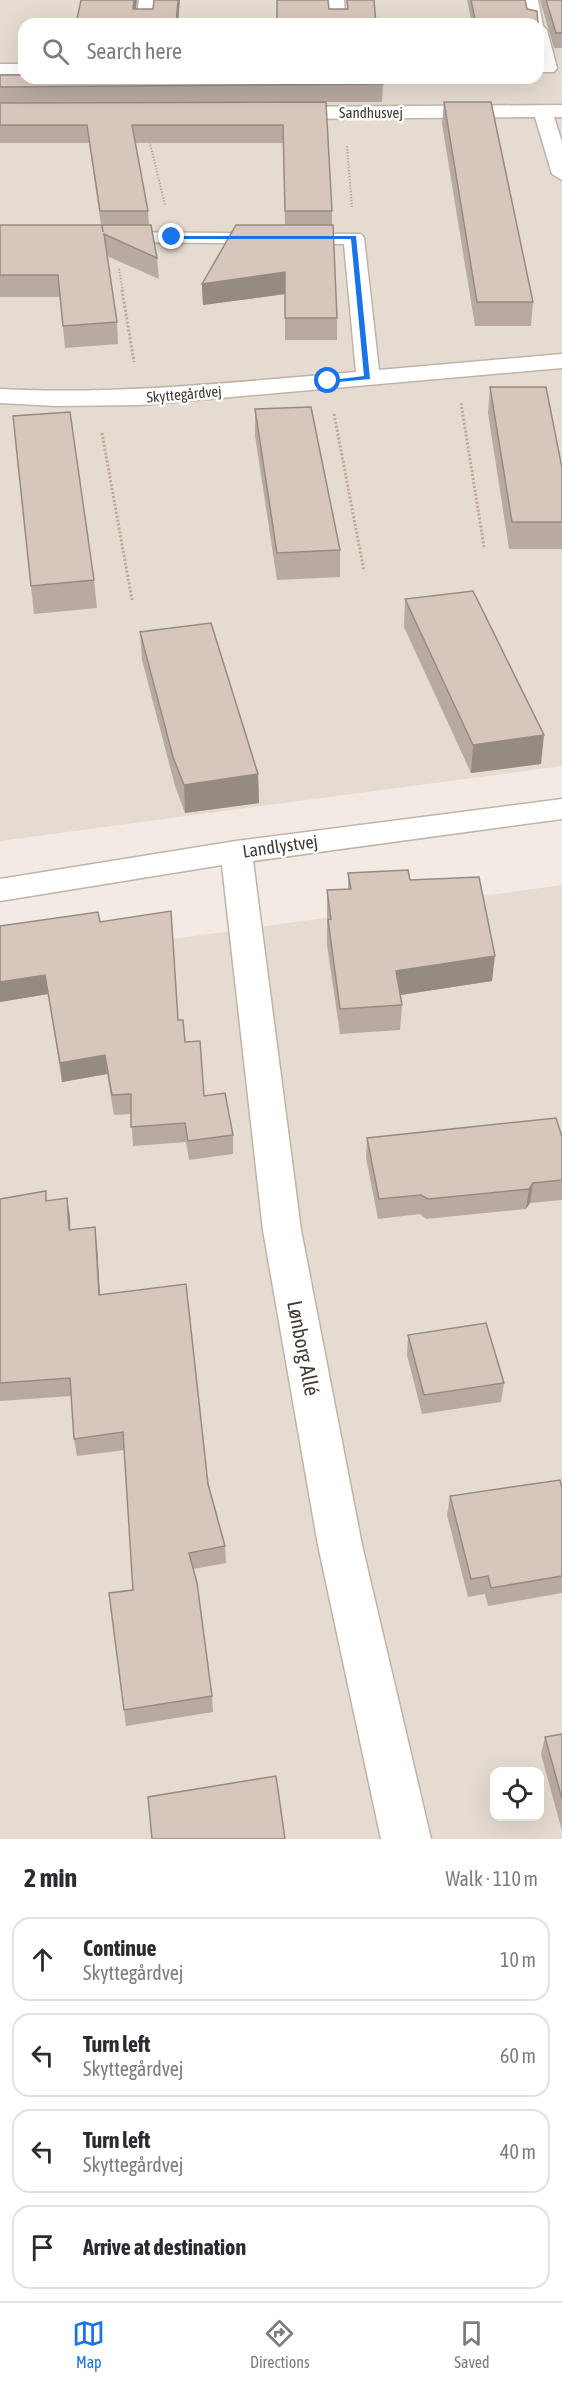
<!DOCTYPE html>
<meta charset="utf-8">
<style>
:root{--surface:#fff;--page:#f2f2f3;--text:#2b2b33;--muted:#7c7c81;--line:#e1e1e2;--accent:#1a73e8}
body{margin:0;font-family:"Asap Condensed",sans-serif;background:var(--page);color:var(--text)}
.controls{position:absolute;right:18px;bottom:18px;display:grid;overflow:hidden;border-radius:12px;box-shadow:0 6px 24px #0002}
.controls button{width:54px;height:54px;display:grid;place-items:center;padding:0;border:0;border-bottom:2px solid var(--line);background:var(--surface);color:var(--text);font:30px sans-serif}
.stop{position:absolute;width:18px;height:18px;margin:-14px;border:4px solid #1a73e8;border-radius:50%;background:#fff}
.stop.end{background:#1a73e8;border-color:#fff;box-shadow:0 2px 6px #0008}
.list{margin:0;padding:0;list-style:none}
h2{display:flex;justify-content:space-between;align-items:center;height:78px;margin:0;padding:0 24px;font-size:26px}
h2 small{font-size:20px;font-weight:400;color:var(--muted)}
.list li{display:grid;grid-template-columns:39px 1fr auto;gap:18px;align-items:center;box-sizing:border-box;height:84px;margin:0 12px 12px;padding:0 12px;border:2px solid var(--line);border-radius:18px}
.list b{display:block;font-size:22px;white-space:nowrap}
.list p{margin:0;font-size:20px;white-space:nowrap;color:var(--muted)}
.list em{font-size:20px;font-style:normal;color:var(--muted)}
.icon{flex:none;width:33px;height:33px;fill:none;stroke:currentColor;stroke-width:2;stroke-linecap:round;stroke-linejoin:round}
.map{position:relative;flex:none;width:562px;height:1839px;overflow:hidden}
.search{position:absolute;background:var(--surface);box-shadow:0 6px 24px #0002;left:18px;right:18px;top:18px;height:66px;display:flex;align-items:center;gap:15px;box-sizing:border-box;padding:0 21px;border-radius:18px;color:var(--muted);font-size:22px}
.sheet{height:462px;background:var(--surface)}
nav{display:flex;justify-content:space-around;align-items:center;box-sizing:border-box;height:84px;border-top:2px solid var(--line);background:var(--surface);font-size:16px;color:var(--muted)}
nav a{display:grid;justify-items:center;gap:3px}
nav .on{color:var(--accent)}
.map>svg:first-child{display:block}
.residential{fill:#e6dbd0;fill-rule:evenodd}
.lines{fill:none;stroke-linecap:round;stroke-linejoin:round}
.minor-casing{stroke:#c0b3a8;stroke-width:3}
.path-far1{stroke:#bfa996;stroke-width:2;stroke-dasharray:1.5 1.5;stroke-linecap:butt}
.path{stroke:#bfa996;stroke-width:3;stroke-dasharray:2 2;stroke-linecap:butt}
.minor{fill:#fff;fill-rule:evenodd}
.wall{fill:#b9aaa1}
.shaded-wall{fill:#968b83}
.building{fill:#d7c6bb;stroke:#968b83;stroke-width:1.5}
.route{fill:#1a73e8}
.labels{text-anchor:middle;dominant-baseline:central;stroke-width:5;stroke-linejoin:round;paint-order:stroke}
.far-street-label{font-size:15px;fill:#433a33;stroke:#fff}
.street-label{font-size:18px;fill:#433a33;stroke:#fff}
.near-street-label{font-size:21px;fill:#433a33;stroke:#fff}
</style>
<div class="map">
<svg width="562" height="1839" viewBox="0 0 562 1839">
<rect width="100%" height="100%" fill="#f2eae3"/>
<path class="residential" d="M 0,0 L 562,0 L 562,766 L 0,841 ZM 24,24 L 538,24 L 538,78 L 24,78 Z
M 562,885 L 562,1839 L 0,1839 L 0,963 ZM 494,1772 L 540,1772 L 540,1816 L 494,1816 Z"/>
<g class="lines">
<g class="minor-casing">
<path id="minor" d="M 139,0 L 155,0 L 152,24 L 136,24 Z
M 328,0 L 344,0 L 346,24 L 330,24 Z
M 522,0 L 538,0 L 543,26 L 547,30 L 557,68 L 554,72 L 542,72 L 539,68 L 538,24 L 528,24 Z
M 0,64 L 24,64 L 24,74 L 0,74 Z
M 562,105 L 562,117 L 554,117 L 562,142 L 562,180 L 552,174 L 535,117 L 282,119 L 273,113 L 282,107 Z
M 109,232 L 361,234 L 364,238 L 379,370 L 562,354 L 562,368 L 140,405 L 56,406 L 0,403 L 0,389 C 119,395 237,382 356,372 L 344,244 L 102,242 L 99,238 L 102,234 Z
M 562,799 L 562,819 L 253,861 L 301,1230 L 362,1545 L 431,1839 L 381,1839 L 318,1545 L 263,1230 L 222,865 L 0,901 L 0,879 L 236,841 Z"/>
</g>
<path class="path-far1" d="M 149,139 L 165,205
M 347,146 L 352,207
M 119,269 L 123,292"/>
<path class="path" d="M 122,290 L 134,362
M 461,403 L 484,547
M 334,414 L 364,571
M 102,433 L 132,600"/>
<use href="#minor" class="minor"/>
</g>
<path class="wall" d="M 467,0 L 525,0 L 527,9 L 538,24 L 472,24 Z
M 540,0 L 562,0 L 562,48 L 554,48 Z
M 0,75 L 383,84 L 382,102 L 326,102 L 332,211 L 332,225 L 337,318 L 337,340 L 285,340 L 285,294 L 203,305 L 202,284 L 285,225 L 283,143 L 135,143 L 148,211 L 149,225 L 157,258 L 159,279 L 107,256 L 117,322 L 118,344 L 65,348 L 60,297 L 0,297 L 0,227 L 101,225 L 89,143 L 0,143 Z
M 444,102 L 533,302 L 531,326 L 475,326 L 442,124 Z
M 490,387 L 562,468 L 562,549 L 509,549 L 488,413 Z
M 255,409 L 340,550 L 340,577 L 277,580 L 255,436 Z
M 13,416 L 94,580 L 97,608 L 34,614 Z
M 405,599 L 541,764 L 471,773 L 404,627 Z
M 140,632 L 258,774 L 259,803 L 185,813 L 175,786 L 142,660 Z
M 348,873 L 410,880 L 492,981 L 400,995 L 402,1005 L 400,1030 L 340,1034 L 327,945 L 327,890 L 348,889 Z
M 100,922 L 178,1020 L 185,1042 L 204,1096 L 233,1135 L 233,1154 L 189,1160 L 186,1142 L 133,1146 L 131,1114 L 114,1115 L 107,1074 L 62,1082 L 48,994 L 0,1002 Z
M 562,1137 L 562,1200 L 530,1203 L 526,1209 L 426,1219 L 420,1214 L 378,1219 L 366,1158 L 367,1138 Z
M 0,1199 L 47,1200 L 70,1217 L 70,1229 L 97,1246 L 100,1295 L 208,1484 L 225,1546 L 226,1563 L 193,1569 L 212,1696 L 213,1712 L 126,1726 L 124,1710 L 133,1590 L 125,1450 L 77,1456 L 74,1439 L 71,1396 L 0,1401 Z
M 408,1335 L 504,1383 L 501,1402 L 422,1414 L 407,1355 Z
M 562,1488 L 562,1593 L 488,1606 L 485,1594 L 468,1597 L 447,1515 L 450,1496 Z
M 562,1734 L 562,1831 L 541,1754 L 545,1737 Z"/>
<path class="shaded-wall" d="M 134,0 L 137,0 L 134,24 L 133,9 Z
M 178,0 L 180,0 L 178,24 L 176,24 Z
M 285,272 L 285,294 L 203,305 L 202,284 Z
M 544,735 L 541,764 L 471,773 L 473,745 Z
M 258,774 L 259,803 L 185,813 L 184,785 Z
M 495,956 L 492,981 L 394,996 L 396,971 Z
M 45,975 L 48,994 L 0,1002 L 0,982 Z
M 105,1055 L 107,1074 L 62,1082 L 60,1063 Z
M 533,1183 L 530,1203 L 526,1209 L 529,1189 Z
M 67,1198 L 70,1217 L 71,1248 L 69,1230 Z
M 95,1227 L 97,1246 L 101,1313 L 99,1295 Z"/>
<path class="building" d="M 81,0 L 134,0 L 133,9 L 153,9 L 154,0 L 178,0 L 176,24 L 76,24 Z
M 277,0 L 328,0 L 329,9 L 348,9 L 347,0 L 374,0 L 376,24 L 277,24 Z
M 471,0 L 525,0 L 527,9 L 537,11 L 538,24 L 476,24 Z
M 546,0 L 562,0 L 562,33 L 556,33 Z
M 0,75 L 24,75 L 24,78 L 382,78 L 383,84 L 0,87 Z
M 326,102 L 332,211 L 285,211 L 283,125 L 132,125 L 148,211 L 100,211 L 87,125 L 0,125 L 0,103 Z
M 444,102 L 491,102 L 533,302 L 477,302 Z
M 0,225 L 102,225 L 103,232 L 102,225 L 151,225 L 157,258 L 104,234 L 117,322 L 63,326 L 58,275 L 0,275 Z
M 236,225 L 333,225 L 337,318 L 285,318 L 285,272 L 202,284 Z
M 490,387 L 546,387 L 562,468 L 562,522 L 512,522 Z
M 311,407 L 340,550 L 277,553 L 255,409 Z
M 70,412 L 94,580 L 31,586 L 13,416 Z
M 473,591 L 544,735 L 473,745 L 405,599 Z
M 211,623 L 258,774 L 184,785 L 173,757 L 140,632 Z
M 408,870 L 410,880 L 479,877 L 495,956 L 396,971 L 402,1005 L 340,1009 L 328,920 L 331,919 L 327,890 L 351,889 L 348,873 Z
M 171,911 L 178,1020 L 183,1020 L 185,1042 L 200,1041 L 204,1096 L 225,1093 L 233,1135 L 188,1141 L 185,1123 L 131,1127 L 131,1094 L 112,1095 L 105,1055 L 60,1063 L 45,975 L 0,982 L 0,926 L 98,912 L 100,922 Z
M 556,1118 L 562,1137 L 562,1180 L 533,1183 L 529,1189 L 428,1199 L 421,1195 L 379,1199 L 367,1138 Z
M 46,1191 L 46,1201 L 67,1198 L 69,1230 L 95,1227 L 99,1295 L 186,1284 L 208,1484 L 225,1546 L 189,1553 L 197,1583 L 212,1696 L 124,1710 L 109,1593 L 133,1590 L 123,1432 L 74,1439 L 70,1378 L 0,1383 L 0,1199 Z
M 486,1323 L 504,1383 L 424,1395 L 408,1335 Z
M 560,1480 L 562,1488 L 562,1576 L 491,1588 L 488,1576 L 471,1579 L 450,1496 Z
M 562,1734 L 562,1799 L 545,1737 Z
M 276,1776 L 285,1839 L 152,1839 L 148,1797 Z"/>
<path class="route" d="M 170,236 L 356,236 L 370,379 L 328,383 L 324,381 L 364,376 L 351,239 L 172,239 Z"/>
<g class="labels">
<g class="far-street-label">
<text x="371" y="112">Sandhusvej</text>
<text transform="translate(184 394) rotate(-5)">Skyttegårdvej</text>
</g>
<g class="street-label">
<text transform="translate(280 846) rotate(-8)">Landlystvej</text>
</g>
<g class="near-street-label">
<text transform="translate(304 1348) rotate(79)">Lønborg Allé</text>
</g>
</g>
</svg>
<div class="controls">
<button><svg class="icon" aria-label="locate" viewBox="0 0 24 24"><circle cx="12" cy="12" r="6"/><path d="M12 2v4M12 18v4M2 12h4M18 12h4"/></svg></button>
</div>
<div class="stop" style="left:328px;top:381px"></div>
<div class="stop end" style="left:172px;top:237px"></div>
<div class="search"><svg class="icon" aria-label="search" viewBox="0 0 24 24"><circle cx="10" cy="10" r="6"/><path d="M15 15l6 6"/></svg>Search here</div>
</div>
<section class="sheet">
<h2>2 min<small>Walk · 110 m</small></h2>
<ul class="list">
<li><svg class="icon" aria-label="ahead" viewBox="0 0 24 24"><path d="M12 20V5M6 11l6-6 6 6"/></svg><div><b>Continue</b><p>Skyttegårdvej</p></div><em>10 m</em></li>
<li><svg class="icon" aria-label="left" viewBox="0 0 24 24"><path d="M17 20v-9H6M10 6l-5 5 5 5"/></svg><div><b>Turn left</b><p>Skyttegårdvej</p></div><em>60 m</em></li>
<li><svg class="icon" aria-label="left" viewBox="0 0 24 24"><path d="M17 20v-9H6M10 6l-5 5 5 5"/></svg><div><b>Turn left</b><p>Skyttegårdvej</p></div><em>40 m</em></li>
<li><svg class="icon" aria-label="arrive" viewBox="0 0 24 24"><path d="M6 21V4h12l-3 4 3 4H6"/></svg><div><b>Arrive at destination</b></div></li>
</ul>
</section>
<nav>
<a class="on"><svg class="icon" aria-label="map" viewBox="0 0 24 24"><path d="M3 6l6-2 6 2 6-2v14l-6 2-6-2-6 2zM9 4v14M15 6v14"/></svg>Map</a>
<a><svg class="icon" aria-label="directions" viewBox="0 0 24 24"><path d="M12 3l9 9-9 9-9-9zM9 14v-3h6M13 9l2 2-2 2"/></svg>Directions</a>
<a><svg class="icon" aria-label="saved" viewBox="0 0 24 24"><path d="M7 4h10v16l-5-4-5 4z"/></svg>Saved</a>
</nav>
